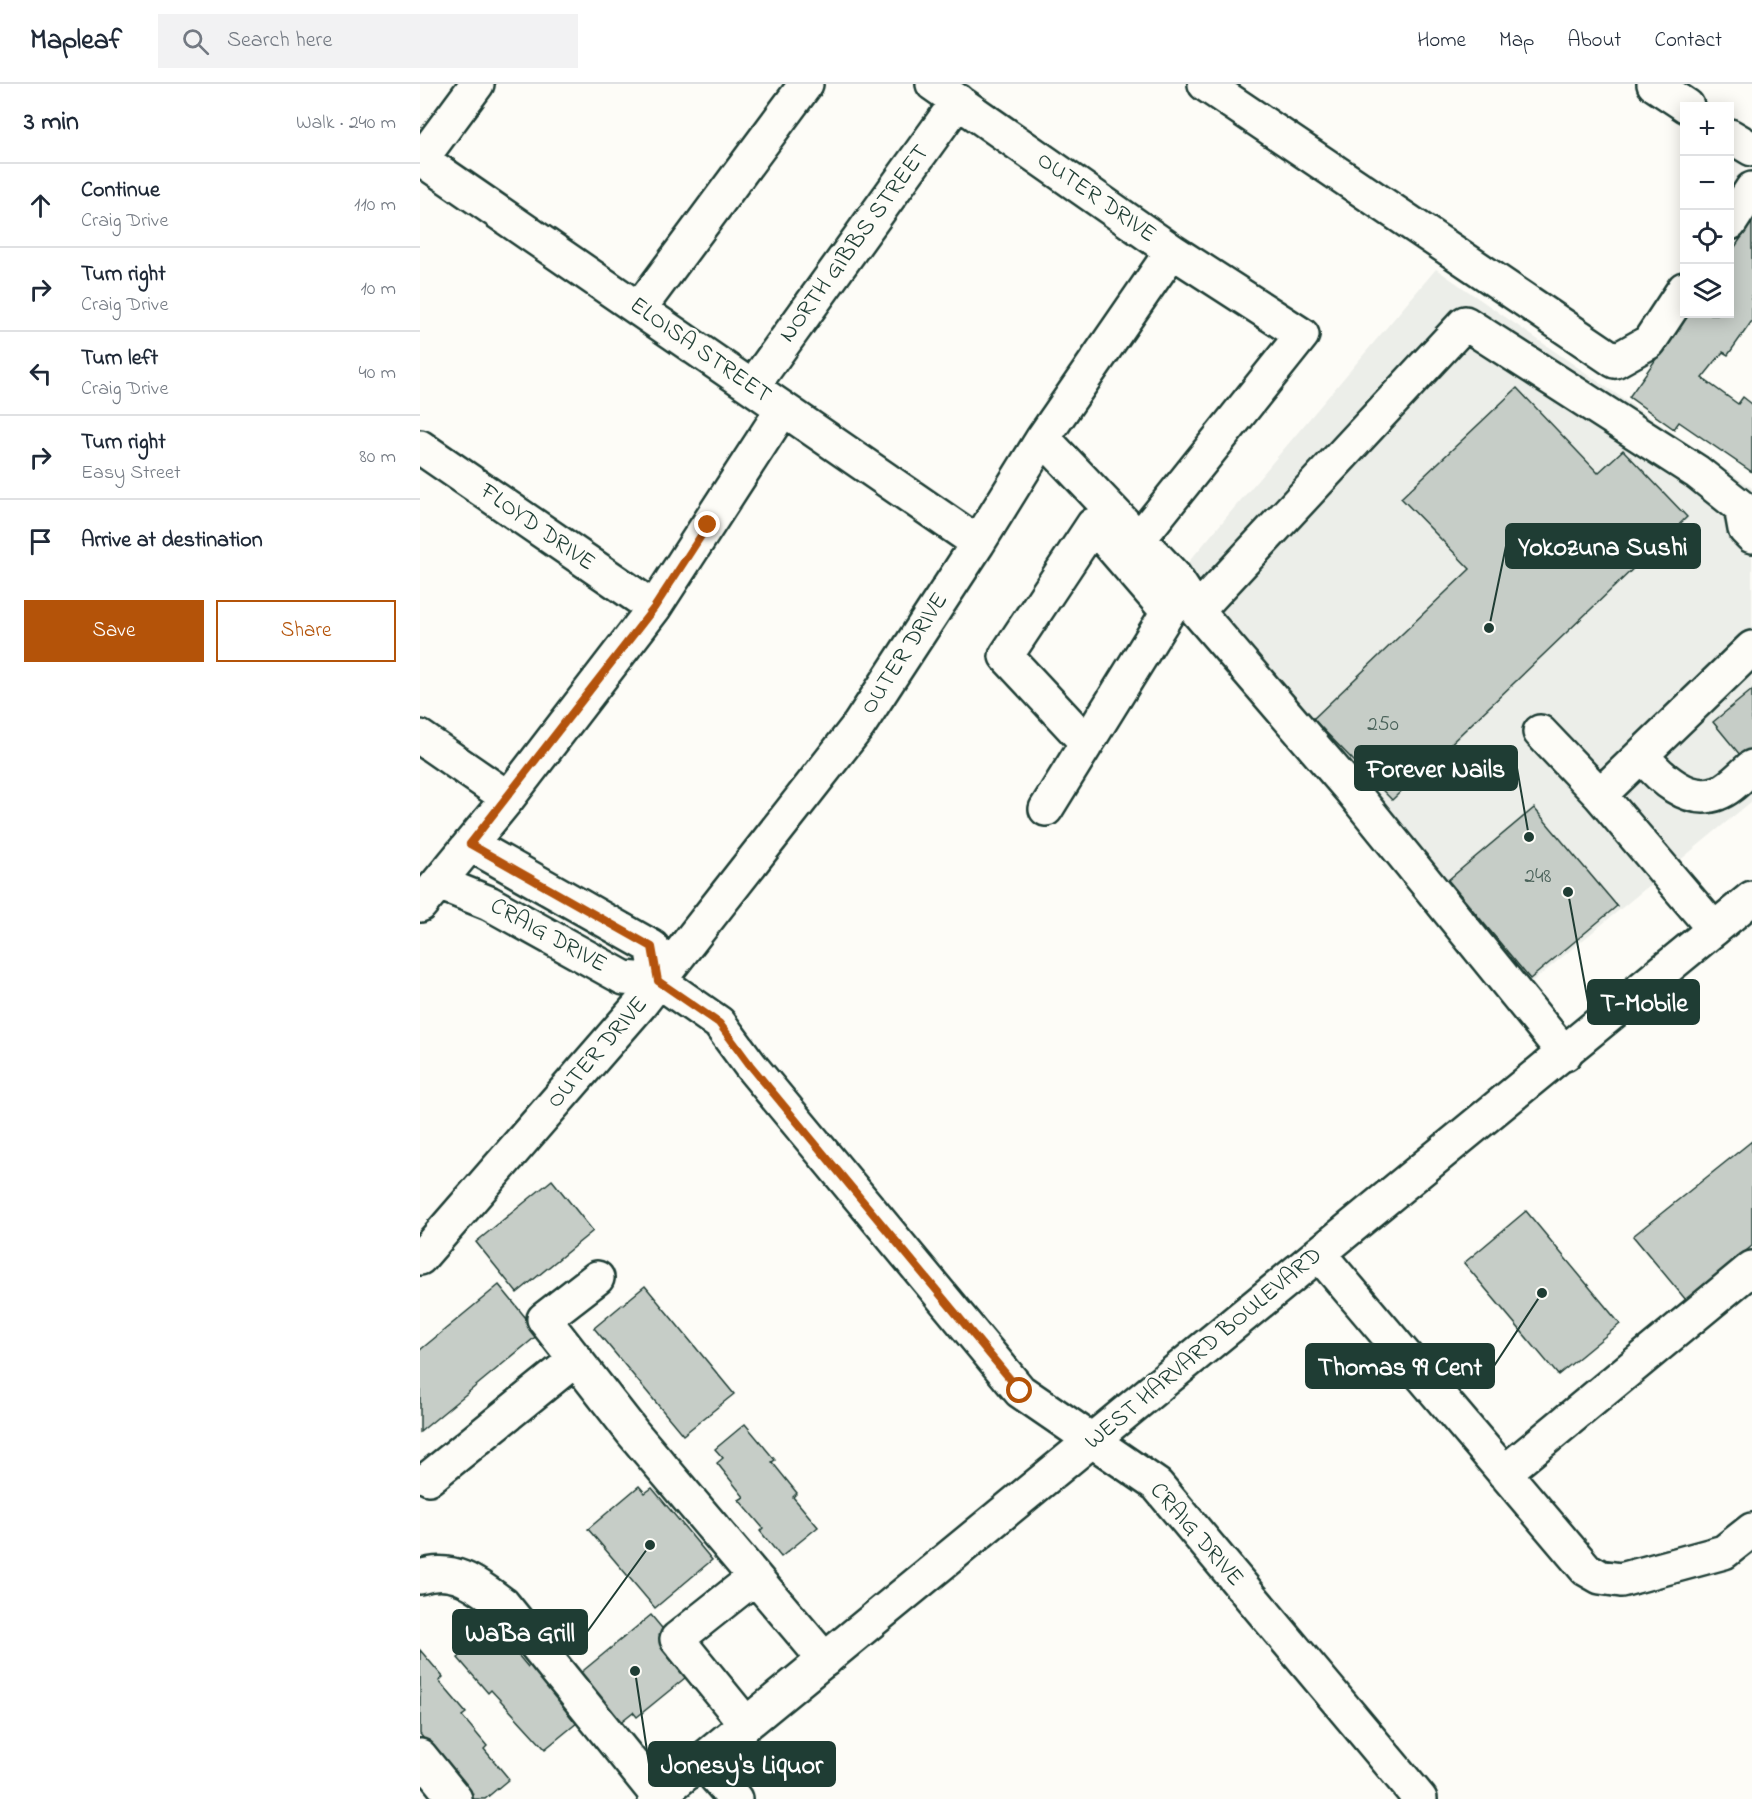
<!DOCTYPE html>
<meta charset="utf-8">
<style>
:root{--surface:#fff;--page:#f2f2f3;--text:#1f2937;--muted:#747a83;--line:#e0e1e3;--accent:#b45309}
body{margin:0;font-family:"Indie Flower",sans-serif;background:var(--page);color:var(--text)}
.controls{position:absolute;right:18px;top:18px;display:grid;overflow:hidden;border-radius:0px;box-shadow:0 3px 15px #0003}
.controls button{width:54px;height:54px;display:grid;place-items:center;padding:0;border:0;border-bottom:2px solid var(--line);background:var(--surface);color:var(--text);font:30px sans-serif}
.stop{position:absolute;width:18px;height:18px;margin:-14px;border:4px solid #b45309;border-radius:50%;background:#fff}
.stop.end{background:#b45309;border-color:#fff;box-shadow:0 2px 6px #0008}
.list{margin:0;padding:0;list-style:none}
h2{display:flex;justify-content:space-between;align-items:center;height:78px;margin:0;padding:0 24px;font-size:26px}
h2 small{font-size:20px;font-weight:400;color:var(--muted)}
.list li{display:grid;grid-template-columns:39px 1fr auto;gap:18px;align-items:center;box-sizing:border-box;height:84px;padding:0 24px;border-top:2px solid var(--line)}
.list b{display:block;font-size:22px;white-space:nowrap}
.list p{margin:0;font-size:20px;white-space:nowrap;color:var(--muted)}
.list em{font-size:20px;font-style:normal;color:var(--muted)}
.actions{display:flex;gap:12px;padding:18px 24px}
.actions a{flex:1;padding:14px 0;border:2px solid var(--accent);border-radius:0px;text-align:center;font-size:21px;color:var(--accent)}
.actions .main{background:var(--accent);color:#fff}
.icon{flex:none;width:33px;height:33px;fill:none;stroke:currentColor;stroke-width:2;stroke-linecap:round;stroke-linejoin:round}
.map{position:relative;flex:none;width:1332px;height:1715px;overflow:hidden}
header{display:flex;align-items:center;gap:36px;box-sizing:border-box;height:84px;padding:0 30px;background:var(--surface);border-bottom:2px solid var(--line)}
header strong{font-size:28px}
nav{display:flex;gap:33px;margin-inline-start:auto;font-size:21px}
.search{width:420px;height:54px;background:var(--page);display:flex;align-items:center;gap:15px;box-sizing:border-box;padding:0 21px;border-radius:0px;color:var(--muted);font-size:22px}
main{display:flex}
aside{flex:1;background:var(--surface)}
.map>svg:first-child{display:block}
.built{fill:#eceee9}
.building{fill:#c6cdc7;stroke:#1f3d34;stroke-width:1.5}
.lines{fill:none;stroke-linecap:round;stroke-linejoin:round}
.minor-casing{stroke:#1f3d34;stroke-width:38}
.major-casing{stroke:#1f3d34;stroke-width:38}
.minor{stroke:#fdfcf7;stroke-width:33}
.major{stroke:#fdfcf7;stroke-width:33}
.route{stroke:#b45309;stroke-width:8}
.labels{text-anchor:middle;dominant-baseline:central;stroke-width:6;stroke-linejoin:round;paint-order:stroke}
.number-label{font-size:21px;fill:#496159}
.street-label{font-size:24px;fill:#1f3d34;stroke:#fdfcf7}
.leader{fill:none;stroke:#1f3d34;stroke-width:2}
.callout-dot{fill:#1f3d34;stroke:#fdfcf7;stroke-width:2}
.callout{fill:#1f3d34;stroke:#1f3d34;stroke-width:2}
.callout-label{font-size:26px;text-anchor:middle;font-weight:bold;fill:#fff}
</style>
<header>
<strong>Mapleaf</strong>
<div class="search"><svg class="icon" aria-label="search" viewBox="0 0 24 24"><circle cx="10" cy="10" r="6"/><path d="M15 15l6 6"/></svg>Search here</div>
<nav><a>Home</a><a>Map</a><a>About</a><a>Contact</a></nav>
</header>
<main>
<aside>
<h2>3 min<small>Walk · 240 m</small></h2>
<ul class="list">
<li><svg class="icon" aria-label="ahead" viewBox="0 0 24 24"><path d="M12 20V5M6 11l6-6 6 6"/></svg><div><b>Continue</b><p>Craig Drive</p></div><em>110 m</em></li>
<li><svg class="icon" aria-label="right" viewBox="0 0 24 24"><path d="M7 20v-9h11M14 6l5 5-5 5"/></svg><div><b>Turn right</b><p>Craig Drive</p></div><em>10 m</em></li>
<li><svg class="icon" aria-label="left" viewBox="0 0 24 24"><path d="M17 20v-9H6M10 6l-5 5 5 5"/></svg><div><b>Turn left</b><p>Craig Drive</p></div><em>40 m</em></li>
<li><svg class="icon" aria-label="right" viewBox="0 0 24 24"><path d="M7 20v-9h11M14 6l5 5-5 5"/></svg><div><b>Turn right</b><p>Easy Street</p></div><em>80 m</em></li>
<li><svg class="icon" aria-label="arrive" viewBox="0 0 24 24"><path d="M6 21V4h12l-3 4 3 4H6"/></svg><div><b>Arrive at destination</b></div></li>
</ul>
<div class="actions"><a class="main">Save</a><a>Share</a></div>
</aside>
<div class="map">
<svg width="1332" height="1715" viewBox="0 0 1332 1715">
<rect width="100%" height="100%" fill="#fdfcf7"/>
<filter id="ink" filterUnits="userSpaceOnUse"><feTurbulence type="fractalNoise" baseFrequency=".0167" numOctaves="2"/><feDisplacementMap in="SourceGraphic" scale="12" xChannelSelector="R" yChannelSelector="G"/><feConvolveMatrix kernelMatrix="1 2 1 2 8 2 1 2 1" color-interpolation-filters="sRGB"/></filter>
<g filter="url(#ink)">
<path class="built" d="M 1016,185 L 1332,404 L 1332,717 L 1102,906 L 766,481 Z"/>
<path class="building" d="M 1332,138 L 1332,237 L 1308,271 L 1303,268 L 1282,294 L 1318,320 L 1323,313 L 1332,320 L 1332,388 L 1259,338 L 1254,345 L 1209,313 L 1268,230 L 1310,230 L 1310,170 Z
M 1097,304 L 1178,389 L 1203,366 L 1267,433 L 972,716 L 893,635 L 1050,485 L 981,414 Z
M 1332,606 L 1332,671 L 1325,677 L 1293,638 Z
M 1114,724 L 1197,822 L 1110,895 L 1028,796 Z
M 1332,1057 L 1332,1162 L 1266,1216 L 1213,1152 Z
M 132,1096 L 173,1147 L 97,1209 L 56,1158 Z
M 1106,1127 L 1200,1240 L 1138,1291 L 1044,1179 Z
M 79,1201 L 119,1250 L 0,1348 L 0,1266 Z
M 225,1202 L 314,1310 L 263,1351 L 174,1244 Z
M 325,1340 L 355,1376 L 352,1378 L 377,1409 L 373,1413 L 398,1443 L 361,1473 L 340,1447 L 343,1444 L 319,1416 L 324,1413 L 297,1379 L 303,1374 L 295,1365 Z
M 219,1402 L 225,1409 L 232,1404 L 292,1476 L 235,1524 L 168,1445 Z
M 231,1531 L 276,1585 L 217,1633 L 213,1628 L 193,1644 L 153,1595 Z
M 69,1548 L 77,1558 L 83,1553 L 108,1583 L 113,1579 L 163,1634 L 125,1665 L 71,1606 L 68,1609 L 38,1574 Z
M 0,1566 L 23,1593 L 19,1597 L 46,1629 L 42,1632 L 67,1662 L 64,1665 L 89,1695 L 65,1715 L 42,1715 L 13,1666 L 0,1650 Z"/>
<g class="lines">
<g class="minor-casing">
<path id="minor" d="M 785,0 L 1195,277 L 1229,258 L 1264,205
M 1234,0 L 1267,22
M 1310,52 L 1332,65
M 1,75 L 558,459
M 0,77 L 57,0
M 1310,139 L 1332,105
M 219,225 L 386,0
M 332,303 L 538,17
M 623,354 L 754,492 L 777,527 L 931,706 L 1145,970
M 0,363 L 234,524
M 719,455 L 882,251 L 752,167
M 777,527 L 1045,239 L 1277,388 L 1321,423 L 1325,445 L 1332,452
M 1120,648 L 1180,711 L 1294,845
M 0,653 L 88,714
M 1222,672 C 1240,693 1268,721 1298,709 C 1310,705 1322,691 1332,683
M 1180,711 L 1332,564
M 626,725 L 748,528 L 673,441 L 586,572 L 667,659
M 50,760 L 232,863 L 239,897
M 19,799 L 69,819 L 204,894 L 239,897 L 299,939 L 330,981 L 600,1307 L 737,1401 L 1000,1715
M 0,821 L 88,714 L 234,524 L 363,325
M 899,1170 L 1166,1485 L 1180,1493 L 1201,1496 L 1304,1468 L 1332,1446
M 0,1174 L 219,922 L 439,641 L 558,459 L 623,354 L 752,167 L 513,0
M 177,1194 L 124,1235 L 213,1349 L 405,1576
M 1084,1389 L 1332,1184
M 9,1394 L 156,1275
M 0,1493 C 33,1481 58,1501 83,1520 L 238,1712
M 326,1640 L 257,1555 L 335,1493
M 0,1672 L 35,1715
M 282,1677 L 315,1715"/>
</g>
<g class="major-casing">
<path id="major" d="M 235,1715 L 1332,814"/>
</g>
<use href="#minor" class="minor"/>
<use href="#major" class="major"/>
</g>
</g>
<g class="lines" filter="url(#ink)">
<path class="route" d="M 288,441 L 234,524 L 50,760 L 232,863 L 238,897 L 299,939 L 330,981 L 600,1307"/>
</g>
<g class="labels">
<g class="number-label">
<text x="963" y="641">250</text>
<text x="1118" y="793">248</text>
</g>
<g class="street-label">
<text transform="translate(676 114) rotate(35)">OUTER DRIVE</text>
<text transform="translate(435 160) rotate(-54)">NORTH GIBBS STREET</text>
<text transform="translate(280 267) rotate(35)">ELOISA STREET</text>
<text transform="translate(117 444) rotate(35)">FLOYD DRIVE</text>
<text transform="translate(485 570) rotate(-57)">OUTER DRIVE</text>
<text transform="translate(128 852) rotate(29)">CRAIG DRIVE</text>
<text transform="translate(178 969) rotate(-49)">OUTER DRIVE</text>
<text transform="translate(784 1265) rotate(-40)">WEST HARVARD BOULEVARD</text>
<text transform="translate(776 1451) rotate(49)">CRAIG DRIVE</text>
</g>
</g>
<path class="leader" d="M1069 544L1086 462M1109 753L1097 684M1148 808L1168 918M1122 1209L1074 1282M230 1461L167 1548M215 1587L229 1680"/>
<g class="callout-dot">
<circle cx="1069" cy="544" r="6"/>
<circle cx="1109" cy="753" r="6"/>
<circle cx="1148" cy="808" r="6"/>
<circle cx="1122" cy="1209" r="6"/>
<circle cx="230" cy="1461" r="6"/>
<circle cx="215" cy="1587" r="6"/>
</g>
<g class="callout">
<rect x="1086" y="440" width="194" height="44" rx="6"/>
<rect x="935" y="662" width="162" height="44" rx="6"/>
<rect x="1168" y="896" width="111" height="44" rx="6"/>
<rect x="886" y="1260" width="188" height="44" rx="6"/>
<rect x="33" y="1526" width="134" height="44" rx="6"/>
<rect x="229" y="1658" width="186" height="44" rx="6"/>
</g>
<g class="callout-label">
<text x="1183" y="471">Yokozuna Sushi</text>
<text x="1016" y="693">Forever Nails</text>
<text x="1224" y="927">T-Mobile</text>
<text x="980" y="1291">Thomas 99 Cent</text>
<text x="100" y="1557">WaBa Grill</text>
<text x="322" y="1689">Jonesy's Liquor</text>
</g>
</svg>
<div class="controls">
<button>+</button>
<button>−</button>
<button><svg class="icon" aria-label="locate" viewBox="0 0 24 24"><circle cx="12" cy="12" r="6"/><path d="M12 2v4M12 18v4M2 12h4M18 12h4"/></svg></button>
<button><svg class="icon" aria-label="layers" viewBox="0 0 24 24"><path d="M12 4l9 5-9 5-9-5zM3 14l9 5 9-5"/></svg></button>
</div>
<div class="stop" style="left:600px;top:1307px"></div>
<div class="stop end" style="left:288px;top:441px"></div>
</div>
</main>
